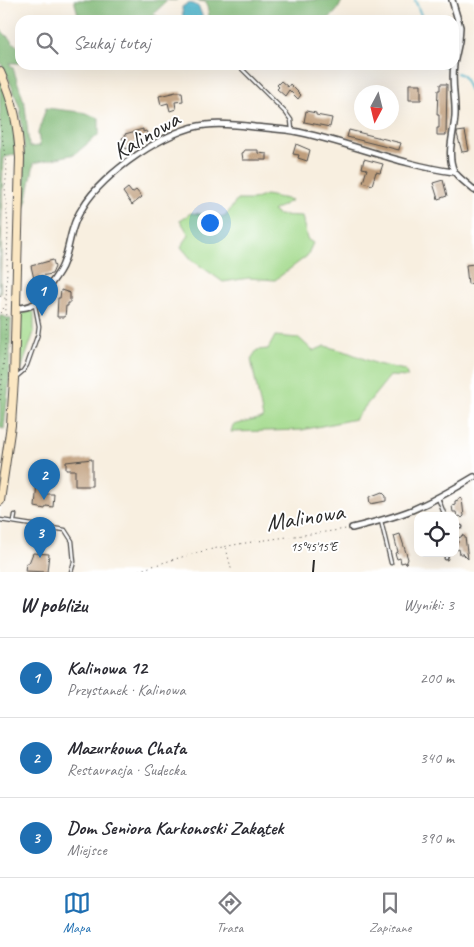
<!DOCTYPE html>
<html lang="pl">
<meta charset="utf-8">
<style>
:root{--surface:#fff;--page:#f7f7f7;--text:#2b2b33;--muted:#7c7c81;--line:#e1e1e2;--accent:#1f6fb2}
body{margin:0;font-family:Caveat,sans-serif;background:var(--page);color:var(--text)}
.controls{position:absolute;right:15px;bottom:15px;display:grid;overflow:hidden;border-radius:10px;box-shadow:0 5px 20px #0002}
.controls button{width:45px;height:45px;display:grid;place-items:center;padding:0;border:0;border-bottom:1px solid var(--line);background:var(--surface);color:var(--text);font:25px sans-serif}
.compass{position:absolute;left:354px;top:85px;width:45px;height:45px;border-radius:50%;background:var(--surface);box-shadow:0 5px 20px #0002;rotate:187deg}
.you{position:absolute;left:209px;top:222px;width:18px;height:18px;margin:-12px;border:4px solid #fff;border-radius:50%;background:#1a73e8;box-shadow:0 0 0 8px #1a73e833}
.badge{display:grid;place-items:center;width:32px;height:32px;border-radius:50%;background:var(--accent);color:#fff;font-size:16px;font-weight:700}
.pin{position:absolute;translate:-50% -41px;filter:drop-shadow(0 1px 2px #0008)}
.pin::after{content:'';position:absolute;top:26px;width:18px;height:15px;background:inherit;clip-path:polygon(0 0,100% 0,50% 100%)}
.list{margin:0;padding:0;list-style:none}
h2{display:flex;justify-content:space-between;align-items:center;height:65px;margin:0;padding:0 20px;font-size:21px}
h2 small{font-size:16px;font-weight:400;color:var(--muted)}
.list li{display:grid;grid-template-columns:32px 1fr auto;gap:15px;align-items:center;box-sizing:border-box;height:80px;padding:0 20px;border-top:1px solid var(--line)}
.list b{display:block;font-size:19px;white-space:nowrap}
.list p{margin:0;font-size:16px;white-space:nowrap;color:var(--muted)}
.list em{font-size:16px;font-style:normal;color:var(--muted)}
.icon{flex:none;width:28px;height:28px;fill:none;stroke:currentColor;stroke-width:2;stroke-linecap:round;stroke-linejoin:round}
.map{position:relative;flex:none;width:474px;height:572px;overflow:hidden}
.search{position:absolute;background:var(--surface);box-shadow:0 5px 20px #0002;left:15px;right:15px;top:15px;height:55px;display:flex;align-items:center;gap:12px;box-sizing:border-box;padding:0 18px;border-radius:15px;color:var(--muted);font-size:19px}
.sheet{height:305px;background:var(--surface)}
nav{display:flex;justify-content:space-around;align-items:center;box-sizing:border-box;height:70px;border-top:1px solid var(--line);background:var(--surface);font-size:14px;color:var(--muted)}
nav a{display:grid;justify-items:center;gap:2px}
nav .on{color:var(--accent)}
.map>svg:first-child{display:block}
.green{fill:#a3da8c;stroke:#67825c}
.forest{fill:#82ba78;stroke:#567252}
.water{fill:#49b1c8;stroke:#3a6e7a}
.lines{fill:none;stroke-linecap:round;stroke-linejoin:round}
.stream{stroke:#49b1c8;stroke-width:2}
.building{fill:#bf9e7b}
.service-casing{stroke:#4a4846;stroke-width:5}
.minor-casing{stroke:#4a4846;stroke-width:8}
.secondary-casing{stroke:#4a4846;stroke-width:10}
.path{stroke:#4a4846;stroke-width:1;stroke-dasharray:1 4;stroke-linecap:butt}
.service{stroke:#fff;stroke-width:2.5}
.minor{stroke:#fff;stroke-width:5}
.secondary{stroke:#fbe7c3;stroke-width:8}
.ticks{fill:none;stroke:#2b2b2b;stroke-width:2}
.labels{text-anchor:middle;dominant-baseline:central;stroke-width:4;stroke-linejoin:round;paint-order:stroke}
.street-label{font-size:24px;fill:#2b2b2b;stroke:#fff}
.ticks-label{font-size:12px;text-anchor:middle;fill:#2b2b2b;stroke:#fff;stroke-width:4;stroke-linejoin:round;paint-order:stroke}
</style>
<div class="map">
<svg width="474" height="572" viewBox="0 0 474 572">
<rect width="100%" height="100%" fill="#fff"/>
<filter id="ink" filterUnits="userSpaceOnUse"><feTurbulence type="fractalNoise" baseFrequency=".02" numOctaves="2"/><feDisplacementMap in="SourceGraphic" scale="10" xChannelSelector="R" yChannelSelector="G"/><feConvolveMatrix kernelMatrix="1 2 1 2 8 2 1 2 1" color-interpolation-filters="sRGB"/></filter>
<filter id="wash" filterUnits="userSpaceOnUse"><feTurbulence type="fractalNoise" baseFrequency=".0096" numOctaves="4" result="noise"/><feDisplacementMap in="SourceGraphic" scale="20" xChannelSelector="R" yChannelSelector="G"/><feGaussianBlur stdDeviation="1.12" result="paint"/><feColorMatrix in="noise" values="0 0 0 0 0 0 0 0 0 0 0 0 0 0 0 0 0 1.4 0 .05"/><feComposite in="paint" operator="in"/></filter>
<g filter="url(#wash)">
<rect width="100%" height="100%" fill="#f8efe0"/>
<path class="green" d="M 266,195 L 292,200 L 273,211 L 279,215 L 302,216 L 307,239 L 313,243 L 307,256 L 275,280 L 249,278 L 223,282 L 192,260 L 181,247 L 189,235 L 180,220 L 191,213 L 225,217 L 237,200 L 253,200 Z
M 29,311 L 33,311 L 34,313 L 34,332 L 21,370 L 19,370 L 18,369 L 19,320 L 23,313 Z
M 275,336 L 299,338 L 313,351 L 325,346 L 347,352 L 377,364 L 405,370 L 408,377 L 390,376 L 355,419 L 302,430 L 231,432 L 233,425 L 263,418 L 251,359 L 257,350 L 268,349 Z"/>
<path class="forest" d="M 74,0 L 177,0 L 168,0 L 153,14 L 163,20 L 81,20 L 78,14 Z
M 192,0 L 342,0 C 339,9 334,16 325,20 L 210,20 L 206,2 Z
M 0,29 L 20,49 L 20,63 L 9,63 L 13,68 L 25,105 L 29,147 L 40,146 L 38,133 L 46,108 L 80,112 L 99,118 L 99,134 L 75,154 L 34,163 L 27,199 L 24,207 L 24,146 L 20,108 L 8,77 L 0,62 Z
M 0,77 L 19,132 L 16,154 L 3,158 L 0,294 Z
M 0,315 L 11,319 L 9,384 L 4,429 L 0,428 Z"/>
<path class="water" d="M 188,3 C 201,4 199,10 204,20 L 183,20 L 182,7 Z"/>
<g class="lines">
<path class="stream" d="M 415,0 L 423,20
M 443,65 L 449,69
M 457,73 L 463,76 L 474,99"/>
</g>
<g id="blocks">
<path class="building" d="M 281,81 L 288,87 L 290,84 L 301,95 L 298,99 L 289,90 L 285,96 L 277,89 L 279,87 L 277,85 Z
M 409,84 L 421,84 L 421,100 L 409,100 Z
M 440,84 L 447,84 L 446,135 L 437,135 L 437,128 L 439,128 L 439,115 L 437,115 L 438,90 L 440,90 Z
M 176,92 L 182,92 L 183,101 L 175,102 L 176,109 L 170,111 L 168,103 L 161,105 L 159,96 Z
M 306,111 L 316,113 L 316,115 L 332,118 L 330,127 L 304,122 Z
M 143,129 L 143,132 L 146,131 L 148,135 L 145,136 L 146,138 L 134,142 L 132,144 L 133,146 L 126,149 L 122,138 L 126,136 L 125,134 Z
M 349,130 L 401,143 L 399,149 L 399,150 L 347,137 Z
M 465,131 L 469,151 L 462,152 L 457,134 L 457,132 Z
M 296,144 L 310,150 L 307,161 L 298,158 L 299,155 L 293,154 Z
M 244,150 L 258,150 L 258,153 L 267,154 L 267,160 L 243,160 L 242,153 L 244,152 Z
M 364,159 L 383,164 L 380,173 L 376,172 L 372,185 L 363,182 L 367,169 L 362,168 Z
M 443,180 L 447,196 L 438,199 L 433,183 Z
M 128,188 L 132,193 L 136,190 L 142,197 L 132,205 L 123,192 Z
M 53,260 L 55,267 L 52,274 L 40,276 L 42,281 L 35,283 L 31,266 Z
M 474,264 L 474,283 L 468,284 L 466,265 Z
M 61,290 L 70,293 L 70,303 L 68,303 L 68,306 L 66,306 L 65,317 L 57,317 L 58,298 L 60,298 Z
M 92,459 L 92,486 L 75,486 L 75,470 L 66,470 L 66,462 Z
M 37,482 L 48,483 L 46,494 L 54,494 L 53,507 L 46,506 L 45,509 L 35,507 Z
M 382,492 L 386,496 L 386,501 L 370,504 L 369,497 Z
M 459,498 L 462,499 L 464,516 L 462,518 L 460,516 L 457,517 L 456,512 L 453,512 L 452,506 L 455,505 L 455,501 L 458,500 Z
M 400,534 L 408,559 L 406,564 L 405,562 L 401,563 L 400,558 L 397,559 L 395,553 L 398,552 L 394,536 Z
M 462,535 L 465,537 L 468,559 L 463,554 L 460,554 L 459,549 L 456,550 L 455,543 L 458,543 L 458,538 L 461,537 Z
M 33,553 L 49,554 L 47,572 L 25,571 L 26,563 L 29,563 Z"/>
</g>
</g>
<g filter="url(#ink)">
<use href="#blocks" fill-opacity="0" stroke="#4a4846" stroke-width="1"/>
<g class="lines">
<g class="service-casing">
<path id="service" d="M 238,65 L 286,113 L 291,120 L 292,130
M 16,377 L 23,371 L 27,365 L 38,334 L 39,326 L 35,305
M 438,498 L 445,516
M 0,520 L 65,530 L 72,541 L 74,562 L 71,572
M 14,521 L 15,515
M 381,521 L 391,563
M 455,527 L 461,527
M 446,558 L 447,553"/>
</g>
<g class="minor-casing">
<path id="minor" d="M 452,0 L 460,27 L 459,41 L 454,64
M 454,65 C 451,82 456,99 455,116 C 454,134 446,154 454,171 C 457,177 469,185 474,190
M 16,308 C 22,308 29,307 34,304 C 40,300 61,271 63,264 C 68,252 69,240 73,228 C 75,221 79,213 83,207 C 102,174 168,128 206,125 C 222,123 239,125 255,127 C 267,128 280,129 293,131 C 347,141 399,165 454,172
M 352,528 C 372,523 392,518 412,510 C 433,501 454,489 474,477"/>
</g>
<g class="secondary-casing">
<path id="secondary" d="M 0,72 C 14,103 18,125 20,158 L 14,379 L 11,425 L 0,501"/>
</g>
<path class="path" d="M 0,120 L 7,172 L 5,187 L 8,228 L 5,345 L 0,403
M 0,296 L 6,299
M 0,313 L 6,305
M 226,548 L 232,572
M 134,572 C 159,564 183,556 208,550 C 254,540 300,536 346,529"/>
<use href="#service" class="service"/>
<use href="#minor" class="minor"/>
<use href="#secondary" class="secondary"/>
</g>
</g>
<path class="ticks" d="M 313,572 L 314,560"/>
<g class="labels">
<g class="street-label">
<text transform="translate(146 135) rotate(-30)">Kalinowa</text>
<text transform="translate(305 517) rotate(-9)">Malinowa</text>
</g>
</g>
<g class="ticks-label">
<text x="314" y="551">15°45'15"E</text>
</g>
</svg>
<div class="controls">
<button><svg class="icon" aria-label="locate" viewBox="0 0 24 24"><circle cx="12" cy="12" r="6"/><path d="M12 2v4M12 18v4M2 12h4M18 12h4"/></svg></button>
</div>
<svg class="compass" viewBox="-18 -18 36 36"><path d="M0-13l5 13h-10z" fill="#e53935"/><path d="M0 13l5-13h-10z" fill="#7c7c81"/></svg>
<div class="you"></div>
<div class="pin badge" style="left:42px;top:316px">1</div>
<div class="pin badge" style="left:44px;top:500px">2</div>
<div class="pin badge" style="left:40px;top:558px">3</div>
<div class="search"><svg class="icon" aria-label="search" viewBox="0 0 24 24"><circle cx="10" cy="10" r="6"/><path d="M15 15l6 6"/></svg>Szukaj tutaj</div>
</div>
<section class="sheet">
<h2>W pobliżu<small>Wyniki: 3</small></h2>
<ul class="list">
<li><span class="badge">1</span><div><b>Kalinowa 12</b><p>Przystanek · Kalinowa</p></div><em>200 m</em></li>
<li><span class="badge">2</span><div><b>Mazurkowa Chata</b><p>Restauracja · Sudecka</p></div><em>340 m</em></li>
<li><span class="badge">3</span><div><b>Dom Seniora Karkonoski Zakątek</b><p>Miejsce</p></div><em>390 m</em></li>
</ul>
</section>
<nav>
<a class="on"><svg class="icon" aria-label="map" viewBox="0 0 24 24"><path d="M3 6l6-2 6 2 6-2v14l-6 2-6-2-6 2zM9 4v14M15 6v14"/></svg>Mapa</a>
<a><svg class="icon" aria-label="directions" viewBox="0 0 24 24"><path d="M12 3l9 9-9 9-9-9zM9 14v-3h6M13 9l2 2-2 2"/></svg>Trasa</a>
<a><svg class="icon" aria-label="saved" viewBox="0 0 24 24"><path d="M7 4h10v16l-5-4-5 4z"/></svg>Zapisane</a>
</nav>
